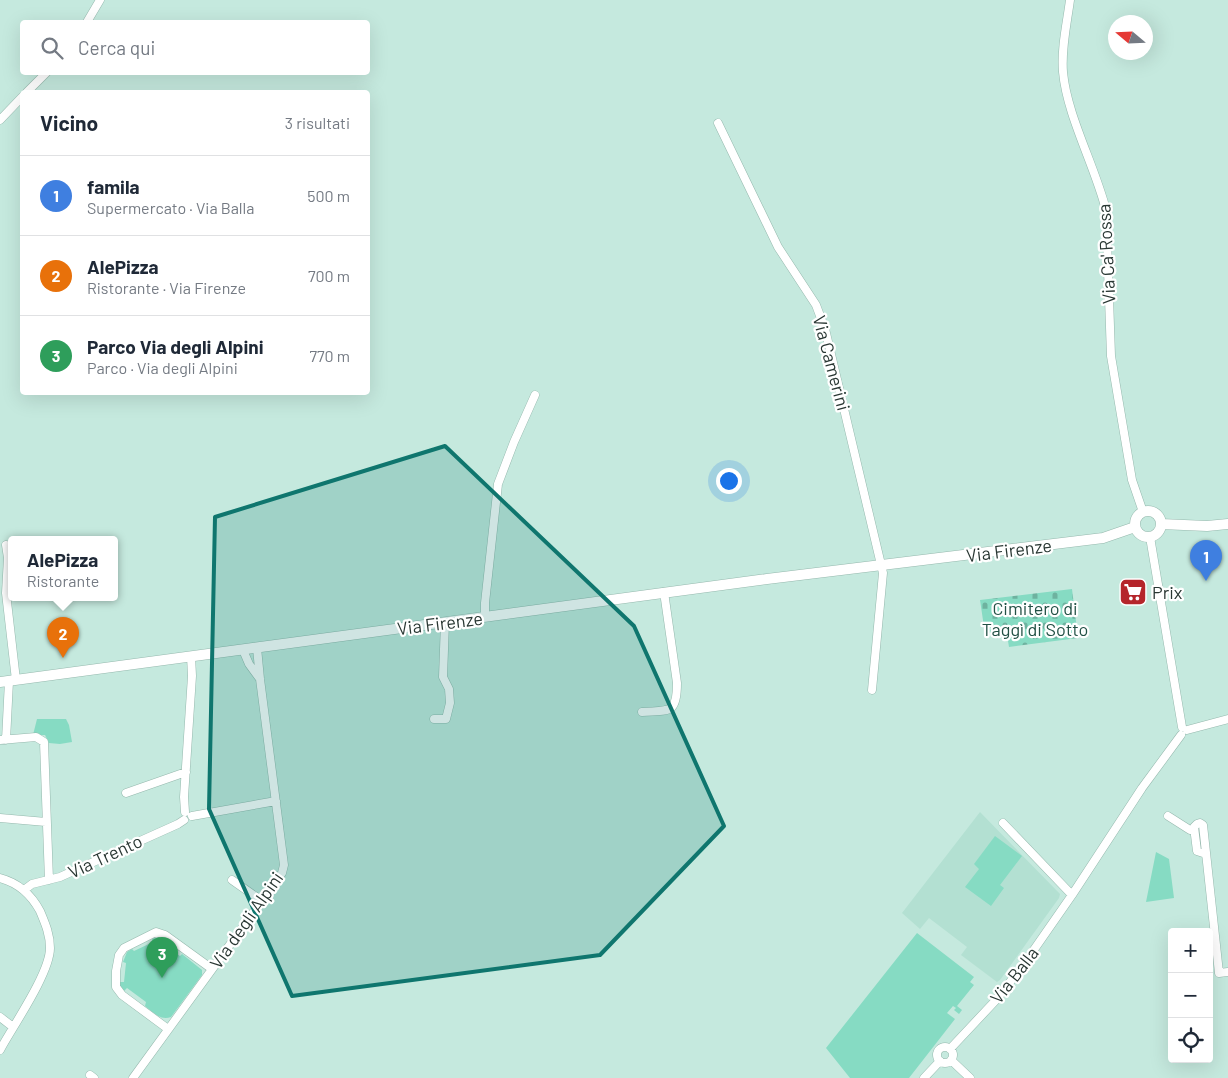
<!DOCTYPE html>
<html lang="it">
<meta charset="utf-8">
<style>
:root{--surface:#fff;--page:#f6f6f7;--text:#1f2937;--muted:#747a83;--line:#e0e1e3;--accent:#d93025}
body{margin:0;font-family:Barlow,sans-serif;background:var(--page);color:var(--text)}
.controls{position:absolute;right:15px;bottom:15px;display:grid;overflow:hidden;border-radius:5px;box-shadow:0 5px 20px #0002}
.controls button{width:45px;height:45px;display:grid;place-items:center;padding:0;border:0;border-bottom:1px solid var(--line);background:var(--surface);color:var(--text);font:25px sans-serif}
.compass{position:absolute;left:1108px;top:15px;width:45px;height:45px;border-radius:50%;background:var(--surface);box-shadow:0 5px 20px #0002;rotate:289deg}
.you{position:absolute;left:728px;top:480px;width:18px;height:18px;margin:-12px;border:4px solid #fff;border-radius:50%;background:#1a73e8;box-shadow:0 0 0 8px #1a73e833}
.badge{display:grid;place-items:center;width:32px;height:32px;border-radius:50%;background:var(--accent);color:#fff;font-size:16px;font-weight:700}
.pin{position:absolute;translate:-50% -41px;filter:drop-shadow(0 1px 2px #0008)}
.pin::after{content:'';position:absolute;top:26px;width:18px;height:15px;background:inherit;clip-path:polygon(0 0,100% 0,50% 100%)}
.popup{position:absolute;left:8px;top:536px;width:110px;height:65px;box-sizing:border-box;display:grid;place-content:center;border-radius:5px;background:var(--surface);filter:drop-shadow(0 1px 4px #0005);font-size:16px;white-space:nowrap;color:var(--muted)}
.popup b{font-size:19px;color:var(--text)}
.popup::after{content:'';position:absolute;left:50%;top:100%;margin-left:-10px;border:10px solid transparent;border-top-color:var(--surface)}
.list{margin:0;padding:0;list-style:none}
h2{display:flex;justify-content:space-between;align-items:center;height:65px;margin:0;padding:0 20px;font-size:21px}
h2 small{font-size:16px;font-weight:400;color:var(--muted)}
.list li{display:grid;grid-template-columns:32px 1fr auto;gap:15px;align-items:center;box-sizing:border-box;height:80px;padding:0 20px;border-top:1px solid var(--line)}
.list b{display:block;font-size:19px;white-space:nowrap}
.list p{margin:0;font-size:16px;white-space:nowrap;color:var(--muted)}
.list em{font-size:16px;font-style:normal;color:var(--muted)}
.icon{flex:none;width:28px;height:28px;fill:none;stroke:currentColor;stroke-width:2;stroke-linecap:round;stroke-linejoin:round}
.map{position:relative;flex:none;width:1228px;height:1078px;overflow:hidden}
.search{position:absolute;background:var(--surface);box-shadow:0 5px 20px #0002;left:20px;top:20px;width:350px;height:55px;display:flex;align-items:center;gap:12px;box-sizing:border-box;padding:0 18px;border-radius:5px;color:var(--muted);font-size:19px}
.panel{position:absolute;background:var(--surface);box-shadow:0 5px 20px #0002;left:20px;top:90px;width:350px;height:305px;border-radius:5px}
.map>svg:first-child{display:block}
.built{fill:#b3e0d2}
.green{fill:#86dbc3}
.cemetery{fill:url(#cemetery-stones)}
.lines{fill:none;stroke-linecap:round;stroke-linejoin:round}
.minor-casing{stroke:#95b8ad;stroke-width:9}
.major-casing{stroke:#95b8ad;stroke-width:11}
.minor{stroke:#fff;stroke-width:8}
.major{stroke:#fff;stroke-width:10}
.marked{fill:#0f766e;fill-opacity:0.2;stroke:#0f766e;stroke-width:4;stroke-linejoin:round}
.labels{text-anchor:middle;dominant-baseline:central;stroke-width:4.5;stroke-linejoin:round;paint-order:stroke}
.street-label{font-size:18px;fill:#293733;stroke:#fff}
.poi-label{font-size:18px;fill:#293733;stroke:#fff;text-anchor:start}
.park-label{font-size:18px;fill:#225145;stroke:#fff}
</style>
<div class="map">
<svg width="1228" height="1078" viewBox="0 0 1228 1078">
<defs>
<pattern id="cemetery-stones" width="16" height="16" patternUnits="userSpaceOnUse" patternTransform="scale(1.25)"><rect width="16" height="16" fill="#86dbc3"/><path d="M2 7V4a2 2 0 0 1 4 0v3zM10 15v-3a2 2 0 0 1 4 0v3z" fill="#6eb29f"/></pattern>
</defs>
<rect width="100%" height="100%" fill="#c5e9de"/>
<path class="built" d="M 980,812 L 1060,894 L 1059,898 L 1000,980 L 997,982 L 961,955 L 967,947 L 929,918 L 920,929 L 902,913 Z"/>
<path class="green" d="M 37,719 L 66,719 L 69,725 L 72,742 L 60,744 L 49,743 L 45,735 L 33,735 Z
M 995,836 L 1022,856 L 1000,885 L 1004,888 L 991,906 L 965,887 L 979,869 L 974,864 Z
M 1156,852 L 1169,859 L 1174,898 L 1146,902 Z
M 917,933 L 974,977 L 970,982 L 974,985 L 957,1006 L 962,1010 L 959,1014 L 954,1010 L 956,1008 L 953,1006 L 947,1013 L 955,1019 L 909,1078 L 850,1078 L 826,1048 Z
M 154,938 L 162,940 L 160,942 L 180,956 L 182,954 L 202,970 L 202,975 L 171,1017 C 160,1021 153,1012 145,1006 L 146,1002 L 127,988 L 124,991 L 120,987 L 120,982 L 124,982 L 126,963 L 123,962 L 127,952 L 132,949 L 134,951 L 153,942 L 152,939 Z"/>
<path class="cemetery" d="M 1072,589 L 1078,638 L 1009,647 L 1007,635 L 994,637 L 984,627 L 980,600 Z"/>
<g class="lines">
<g class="minor-casing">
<path id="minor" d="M 1070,0 C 1067,23 1061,48 1063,72 C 1067,116 1095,166 1106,210 L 1111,356 L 1132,480 L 1143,512
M 87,22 L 100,0
M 27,92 L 47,72
M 0,120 L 22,97
M 718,123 L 778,247 L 816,305 L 825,329 L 883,573 L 872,690
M 1150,537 L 1182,727
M 6,545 L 8,558 L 6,593 L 16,680
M 485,617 L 485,603 L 498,484 L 514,442 L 535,395
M 243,650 L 249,664 L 260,679
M 642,712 C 669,710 677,715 677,683 L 664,592
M 434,719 L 446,719 L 450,703 L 449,689 L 443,677 L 445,622
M 1187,730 L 1228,719
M 0,740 L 36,737 L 44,742 L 49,880
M 6,740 L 9,681
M 126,793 L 186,772
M 185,812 L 184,797 L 192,676 L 191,656
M 192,816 L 276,801
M 1168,816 L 1190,830 L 1194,830
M 0,818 L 46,822
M 1003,823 L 1072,895
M 1206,854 L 1197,851 L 1194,827 L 1197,824 L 1200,823 L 1203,825 L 1219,973 L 1228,972
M 0,878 C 19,883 31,894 40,911 C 45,923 50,934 50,948 C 50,973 13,1026 0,1050
M 232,880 L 262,901
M 24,890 L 32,884 L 60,877 L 178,824 L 184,820
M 0,1017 L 13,1027
M 168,1029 L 122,995 L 116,987 L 116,971 L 119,955 L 124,948 L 156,932 L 165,935 L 212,969
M937 1055a8 8 0 1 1 16 0a8 8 0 1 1-16 0Z
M 950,1049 L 996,1000 L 1024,964 L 1072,895 L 1142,788 L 1181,735
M 951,1060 L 970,1078
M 90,1075 L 94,1078
M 133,1078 L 282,873 L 284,865 L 260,679 L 257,648
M 924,1078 L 940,1061"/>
</g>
<g class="major-casing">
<path id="major" d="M1135 524a13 13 0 1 1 26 0a13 13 0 1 1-26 0Z
M 1161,524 L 1207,526 L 1228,524
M 0,682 L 767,579 L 1103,538 L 1135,527"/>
</g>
<use href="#minor" class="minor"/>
<use href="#major" class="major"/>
</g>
<path class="marked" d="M 445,446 L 634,626 L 724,826 L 600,955 L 292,996 L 209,809 L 215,517 Z"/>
<defs>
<g id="supermarket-square" transform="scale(1.4375)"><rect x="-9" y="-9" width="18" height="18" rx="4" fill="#b5252b" stroke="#fff"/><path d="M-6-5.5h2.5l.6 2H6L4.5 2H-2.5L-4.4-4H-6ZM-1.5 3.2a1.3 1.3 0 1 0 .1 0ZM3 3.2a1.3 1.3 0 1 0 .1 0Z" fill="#fff"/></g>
</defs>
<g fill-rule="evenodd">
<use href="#supermarket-square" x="1133" y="592"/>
</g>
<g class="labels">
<g class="street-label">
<text transform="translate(1106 254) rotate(-93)">Via Ca' Rossa</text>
<text transform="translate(832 363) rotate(75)">Via Camerini</text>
<text transform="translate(1009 550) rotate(-7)">Via Firenze</text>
<text transform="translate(440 623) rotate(-7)">Via Firenze</text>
<text transform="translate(105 856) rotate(-25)">Via Trento</text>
<text transform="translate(246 920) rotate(-55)">Via degli Alpini</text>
<text transform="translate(1014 975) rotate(-52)">Via Balla</text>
</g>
<g class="poi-label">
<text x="1152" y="592">Prix</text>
</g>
<g class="park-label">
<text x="1035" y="608">Cimitero di<tspan x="1035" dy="21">Taggì di Sotto</tspan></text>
</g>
</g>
</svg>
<div class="controls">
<button>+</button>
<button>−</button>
<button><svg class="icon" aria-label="locate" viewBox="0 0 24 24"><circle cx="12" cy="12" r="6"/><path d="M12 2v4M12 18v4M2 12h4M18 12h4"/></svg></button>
</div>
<svg class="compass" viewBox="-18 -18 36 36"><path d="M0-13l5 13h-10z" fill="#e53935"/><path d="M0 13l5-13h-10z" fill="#747a83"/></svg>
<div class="you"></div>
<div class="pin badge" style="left:1206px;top:581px;background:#3f7fe0">1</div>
<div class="pin badge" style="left:63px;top:658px;background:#e8710a">2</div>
<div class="popup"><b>AlePizza</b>Ristorante</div>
<div class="pin badge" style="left:162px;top:978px;background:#2e9e5b">3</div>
<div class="search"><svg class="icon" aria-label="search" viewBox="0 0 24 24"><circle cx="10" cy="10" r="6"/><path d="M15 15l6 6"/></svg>Cerca qui</div>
<section class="panel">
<h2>Vicino<small>3 risultati</small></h2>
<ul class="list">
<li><span class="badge" style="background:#3f7fe0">1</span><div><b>famila</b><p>Supermercato · Via Balla</p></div><em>500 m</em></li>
<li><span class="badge" style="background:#e8710a">2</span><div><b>AlePizza</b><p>Ristorante · Via Firenze</p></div><em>700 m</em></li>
<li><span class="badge" style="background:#2e9e5b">3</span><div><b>Parco Via degli Alpini</b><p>Parco · Via degli Alpini</p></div><em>770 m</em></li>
</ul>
</section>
</div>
